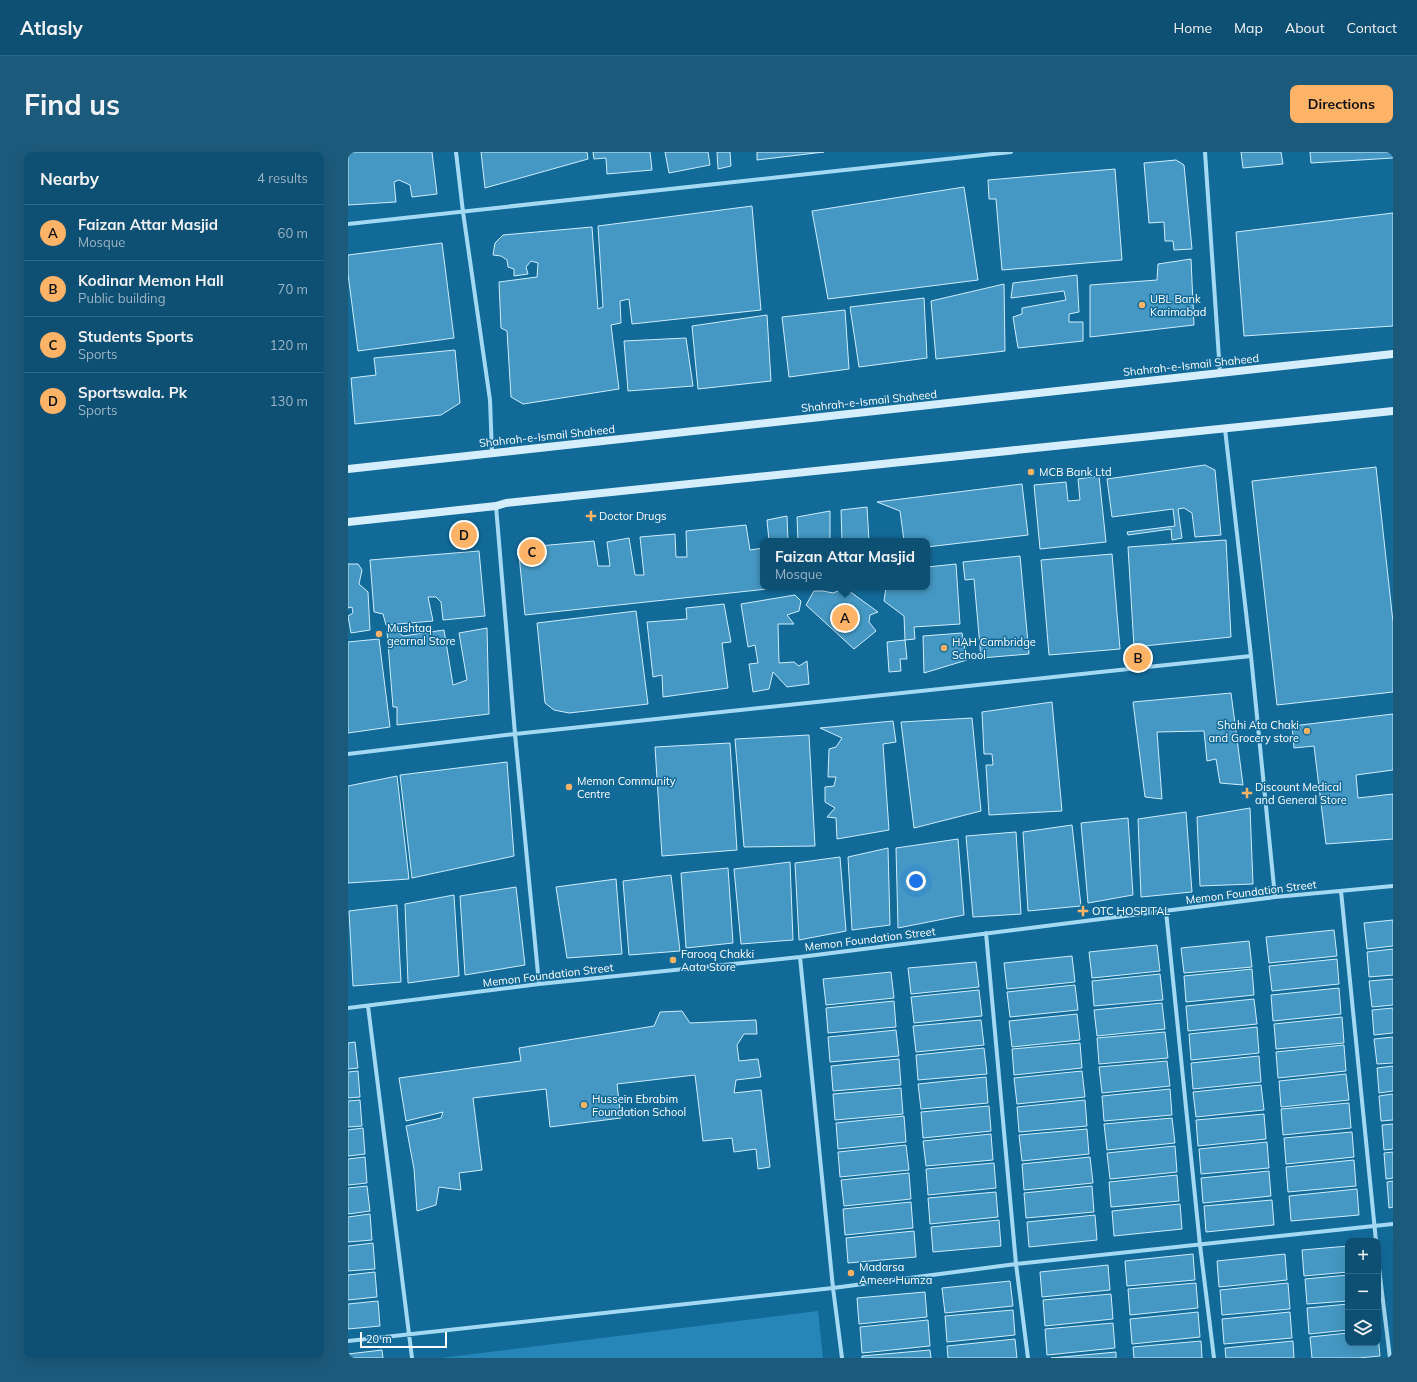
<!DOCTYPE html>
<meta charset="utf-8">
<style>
:root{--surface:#0e5073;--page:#1c5a7b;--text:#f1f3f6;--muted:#9bb5c4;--line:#2e6785;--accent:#ffb367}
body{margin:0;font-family:Mulish,sans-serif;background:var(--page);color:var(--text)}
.controls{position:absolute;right:12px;bottom:12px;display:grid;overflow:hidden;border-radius:8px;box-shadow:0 4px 16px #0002}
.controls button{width:36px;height:36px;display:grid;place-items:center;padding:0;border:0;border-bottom:1px solid var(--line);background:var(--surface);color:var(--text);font:20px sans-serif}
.scale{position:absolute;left:12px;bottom:10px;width:87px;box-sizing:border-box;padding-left:4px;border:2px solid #fff;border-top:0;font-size:11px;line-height:14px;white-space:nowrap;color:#fff;-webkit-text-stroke:3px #126a99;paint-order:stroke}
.you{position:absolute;left:568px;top:729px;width:14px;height:14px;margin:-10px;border:3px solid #fff;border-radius:50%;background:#1a73e8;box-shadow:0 0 0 6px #1a73e833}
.badge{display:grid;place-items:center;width:26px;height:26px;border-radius:50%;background:var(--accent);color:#111;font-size:13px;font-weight:700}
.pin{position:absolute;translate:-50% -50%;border:2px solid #fff;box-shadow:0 1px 4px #0006}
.popup{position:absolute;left:412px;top:386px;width:170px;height:52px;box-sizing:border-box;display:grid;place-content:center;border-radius:8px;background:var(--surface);filter:drop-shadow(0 1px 3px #0005);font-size:13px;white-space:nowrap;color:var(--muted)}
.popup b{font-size:15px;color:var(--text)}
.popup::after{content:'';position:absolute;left:50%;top:100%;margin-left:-8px;border:8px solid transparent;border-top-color:var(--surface)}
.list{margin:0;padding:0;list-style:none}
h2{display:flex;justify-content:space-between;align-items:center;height:52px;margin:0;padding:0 16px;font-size:17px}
h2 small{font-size:13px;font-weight:400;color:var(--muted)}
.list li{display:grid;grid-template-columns:26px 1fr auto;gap:12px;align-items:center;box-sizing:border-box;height:56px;padding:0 16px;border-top:1px solid var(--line)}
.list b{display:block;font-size:15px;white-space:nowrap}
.list p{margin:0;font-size:13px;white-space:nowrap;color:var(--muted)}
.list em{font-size:13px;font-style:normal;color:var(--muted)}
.icon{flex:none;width:22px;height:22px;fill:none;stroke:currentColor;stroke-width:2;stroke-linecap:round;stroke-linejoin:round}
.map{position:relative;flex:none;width:1045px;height:1206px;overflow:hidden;border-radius:8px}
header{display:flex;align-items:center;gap:24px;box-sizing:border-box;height:56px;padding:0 20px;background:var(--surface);border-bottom:1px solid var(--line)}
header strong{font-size:19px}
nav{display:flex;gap:22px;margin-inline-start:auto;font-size:14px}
.intro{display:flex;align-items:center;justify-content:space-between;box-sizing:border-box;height:96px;padding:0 24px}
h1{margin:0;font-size:28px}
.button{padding:10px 18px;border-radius:8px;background:var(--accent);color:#111;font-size:14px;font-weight:700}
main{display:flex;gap:24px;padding:0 24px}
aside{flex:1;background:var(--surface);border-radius:8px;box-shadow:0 4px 16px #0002}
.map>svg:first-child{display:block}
.green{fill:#2586b7}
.building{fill:#4498c3;stroke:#cdedfd}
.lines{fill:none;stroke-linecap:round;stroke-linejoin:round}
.minor{stroke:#a4d9f4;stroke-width:4}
.secondary{stroke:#d4eefd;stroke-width:8}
.poi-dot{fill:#ffb367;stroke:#126a99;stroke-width:1.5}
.labels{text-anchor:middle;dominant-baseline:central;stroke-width:3;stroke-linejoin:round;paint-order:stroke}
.poi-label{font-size:11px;fill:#fff;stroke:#126a99;text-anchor:start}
.street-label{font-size:11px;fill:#fff;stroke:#126a99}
</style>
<header>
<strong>Atlasly</strong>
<nav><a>Home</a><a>Map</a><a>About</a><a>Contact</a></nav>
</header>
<div class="intro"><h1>Find us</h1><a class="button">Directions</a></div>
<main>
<aside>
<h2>Nearby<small>4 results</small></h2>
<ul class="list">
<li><span class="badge">A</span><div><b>Faizan Attar Masjid</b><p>Mosque</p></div><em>60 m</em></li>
<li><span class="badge">B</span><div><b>Kodinar Memon Hall</b><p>Public building</p></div><em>70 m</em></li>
<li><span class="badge">C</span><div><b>Students Sports</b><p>Sports</p></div><em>120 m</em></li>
<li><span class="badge">D</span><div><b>Sportswala. Pk</b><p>Sports</p></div><em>130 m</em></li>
</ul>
</aside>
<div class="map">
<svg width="1045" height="1206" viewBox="0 0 1045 1206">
<rect width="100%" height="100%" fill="#126a99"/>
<path class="green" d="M 470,1159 L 475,1206 L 93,1206 Z"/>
<path class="building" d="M 0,0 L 84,0 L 89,42 L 64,45 L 62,33 L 51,28 L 46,30 L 48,50 L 0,53 Z
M 133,0 L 239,0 L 240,7 L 137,36 Z
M 245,0 L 302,0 L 304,18 L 259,22 L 258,6 L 246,7 Z
M 317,0 L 360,0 L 362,13 L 321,21 Z
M 369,0 L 382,0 L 383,14 L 370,17 Z
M 409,0 L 476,0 L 409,8 Z
M 893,0 L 933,0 L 935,12 L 895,16 Z
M 962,0 L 1045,0 L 1045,6 L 963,11 Z
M 828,8 L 836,13 L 844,97 L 826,98 L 825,89 L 817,89 L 816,70 L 801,71 L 796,11 Z
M 767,17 L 774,108 L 654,118 L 648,47 L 641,47 L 640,28 Z
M 616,35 L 630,128 L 480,147 L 464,59 Z
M 404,54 L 413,158 L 284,172 L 281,147 L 272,149 L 273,171 L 263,173 L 271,237 L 175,252 L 163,245 L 159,179 L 153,176 L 151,130 L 189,125 L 190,111 L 183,109 L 178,115 L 180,122 L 166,124 L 166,117 L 160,115 L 159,108 L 153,104 L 145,103 L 147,91 L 155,83 L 244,75 L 250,157 L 255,155 L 250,74 Z
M 1045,61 L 1045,174 L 896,184 L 888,80 Z
M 94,91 L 106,186 L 10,199 L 0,122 L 0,103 Z
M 843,107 L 846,173 L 742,185 L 742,133 L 809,128 L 810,112 Z
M 729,123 L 731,160 L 721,162 L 721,170 L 735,170 L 735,189 L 670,196 L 665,165 L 674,162 L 674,156 L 718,148 L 716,139 L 663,146 L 665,131 Z
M 656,132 L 657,199 L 588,207 L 583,149 Z
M 576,146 L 579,206 L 511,215 L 502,155 Z
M 497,158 L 501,217 L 441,225 L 434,165 Z
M 419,163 L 423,229 L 350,237 L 344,174 Z
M 338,186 L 345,234 L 280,239 L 276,189 Z
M 107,198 L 112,251 L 93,263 L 7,272 L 3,226 L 28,223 L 26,206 Z
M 857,313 L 867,318 L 873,383 L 847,385 L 844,361 L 836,356 L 830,357 L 834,386 L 824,388 L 823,377 L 780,383 L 779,380 L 827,374 L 825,357 L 764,365 L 759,327 Z
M 1028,315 L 1045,470 L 1045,540 L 929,553 L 904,329 Z
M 751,324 L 758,390 L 692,397 L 686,333 L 718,330 L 720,349 L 732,348 L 730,327 Z
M 674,332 L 680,383 L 579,395 L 579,389 L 556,389 L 552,359 L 529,350 Z
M 519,355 L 521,389 L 494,389 L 493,358 Z
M 482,359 L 482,389 L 450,389 L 449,365 Z
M 439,364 L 440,389 L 421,389 L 419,368 Z
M 398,373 L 402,398 L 415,396 L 415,435 L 438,435 L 177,463 L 171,403 L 180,395 L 246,389 L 250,414 L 262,414 L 259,390 L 281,386 L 287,423 L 296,423 L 292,385 L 327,382 L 328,405 L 339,405 L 338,379 Z
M 878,388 L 883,485 L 786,495 L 780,395 Z
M 131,399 L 137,464 L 95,468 L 93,450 L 88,445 L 80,445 L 85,469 L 38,473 L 35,462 L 26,460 L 22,408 Z
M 764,402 L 772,497 L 701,503 L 693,408 Z
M 672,404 L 681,502 L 633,506 L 626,427 L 617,428 L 615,410 Z
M 0,412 L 10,412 L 14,418 L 11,432 L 20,440 L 22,478 L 3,481 L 0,464 L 5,461 L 4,455 L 0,456 Z
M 608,412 L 612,472 L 566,475 L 567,487 L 557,488 L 556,464 L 536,449 L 538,435 L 579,435 L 579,415 Z
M 497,436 L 530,460 L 522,463 L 521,470 L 528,479 L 506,497 L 458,453 L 466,439 L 475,439 L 485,441 Z
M 447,443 L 453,449 L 451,459 L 439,463 L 446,472 L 430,472 L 431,511 L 446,510 L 451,514 L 459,509 L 461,532 L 439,535 L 425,520 L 421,537 L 405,540 L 401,512 L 410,511 L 407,493 L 400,495 L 393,452 Z
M 376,452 L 383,490 L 374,491 L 380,536 L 315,545 L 314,523 L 305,525 L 299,470 L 339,467 L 338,456 Z
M 288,459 L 300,552 L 221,561 L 206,558 L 197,551 L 189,471 Z
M 139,476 L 141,562 L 49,573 L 49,555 L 45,555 L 39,479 L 47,478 L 55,484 L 96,478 L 105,533 L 119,528 L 111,481 Z
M 614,481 L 619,508 L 576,521 L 575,484 Z
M 31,487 L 42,575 L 0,581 L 0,490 Z
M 557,488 L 559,507 L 552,507 L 553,519 L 541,520 L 539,490 Z
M 883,541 L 895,633 L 872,631 L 868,607 L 859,609 L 856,579 L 809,580 L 814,647 L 797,645 L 785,550 Z
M 704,550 L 714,659 L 641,663 L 638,613 L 645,613 L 644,602 L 636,602 L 634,560 Z
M 1045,562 L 1045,618 L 1008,623 L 1010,646 L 1045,642 L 1045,687 L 978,692 L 966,594 L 946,596 L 944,574 Z
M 624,566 L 633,659 L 566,676 L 553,570 Z
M 545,569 L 548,590 L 535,592 L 541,678 L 489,687 L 488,666 L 479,665 L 487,656 L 477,650 L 477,635 L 486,634 L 488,625 L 480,625 L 481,597 L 488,595 L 494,586 L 472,576 Z
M 461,583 L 467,694 L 396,695 L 387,587 Z
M 382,591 L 389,698 L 314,704 L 307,595 Z
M 159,610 L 166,704 L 64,726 L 52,623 Z
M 49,624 L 61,727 L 0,731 L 0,634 Z
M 902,656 L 905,732 L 852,734 L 849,665 Z
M 838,660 L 844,740 L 793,745 L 790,667 Z
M 780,666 L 785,743 L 740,751 L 733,671 Z
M 724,673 L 733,754 L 680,759 L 675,680 Z
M 668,680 L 673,762 L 625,765 L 618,684 Z
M 610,687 L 616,763 L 550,776 L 548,696 Z
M 540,696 L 542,773 L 504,778 L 500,705 Z
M 492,705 L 498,779 L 451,788 L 447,711 Z
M 442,710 L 445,788 L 393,792 L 386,717 Z
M 380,716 L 385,791 L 338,796 L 333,721 Z
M 323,723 L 332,799 L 281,803 L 275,729 Z
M 268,727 L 274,802 L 219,806 L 208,735 Z
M 168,735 L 177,813 L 117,823 L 112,744 Z
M 106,743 L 111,824 L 60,831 L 57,752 Z
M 49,753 L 53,830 L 5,834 L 1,759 Z
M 1045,768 L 1045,794 L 1019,797 L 1016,771 Z
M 986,778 L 989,804 L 921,811 L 918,785 Z
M 901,789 L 904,815 L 836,821 L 833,796 Z
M 809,793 L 812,819 L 744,826 L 741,800 Z
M 1045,797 L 1045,823 L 1021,825 L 1019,800 Z
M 724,804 L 727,830 L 659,837 L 656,811 Z
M 989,807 L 991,832 L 924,839 L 921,814 Z
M 628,810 L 631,835 L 563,842 L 560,816 Z
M 904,817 L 906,843 L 838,850 L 836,824 Z
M 543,820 L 546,846 L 478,853 L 475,827 Z
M 812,822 L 815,848 L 746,854 L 744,829 Z
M 1045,827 L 1045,853 L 1024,855 L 1021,829 Z
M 727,833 L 730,858 L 662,865 L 659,840 Z
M 991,836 L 993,862 L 925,869 L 923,843 Z
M 631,838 L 634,864 L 566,871 L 563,845 Z
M 906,847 L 909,872 L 840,879 L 838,854 Z
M 546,849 L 548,875 L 480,881 L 478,856 Z
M 814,851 L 817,877 L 749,884 L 746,858 Z
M 1045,856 L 1045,881 L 1026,883 L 1024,858 Z
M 334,859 L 342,871 L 408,868 L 409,882 L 396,882 L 389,893 L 391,909 L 410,907 L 413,925 L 388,928 L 386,941 L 413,938 L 422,1015 L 410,1017 L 408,997 L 386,1000 L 384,986 L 355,989 L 347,923 L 269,932 L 273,966 L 202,975 L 198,937 L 125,946 L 134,1018 L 111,1021 L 113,1038 L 91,1035 L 88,1053 L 69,1059 L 66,1017 L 58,974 L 93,966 L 95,960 L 58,969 L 51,926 L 173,909 L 171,896 L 306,874 L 312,860 Z
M 729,862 L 732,888 L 664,895 L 661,869 Z
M 994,865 L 996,891 L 928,897 L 926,872 Z
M 633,868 L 636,893 L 568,900 L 565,874 Z
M 909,875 L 911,901 L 843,908 L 841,882 Z
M 548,878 L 551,904 L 482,910 L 480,885 Z
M 817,880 L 820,906 L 751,912 L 749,886 Z
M 1045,885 L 1045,911 L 1029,912 L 1026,887 Z
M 7,890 L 10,916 L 0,917 L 0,891 Z
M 732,891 L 734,916 L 666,923 L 664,897 Z
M 996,893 L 998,919 L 930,926 L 928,900 Z
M 636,896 L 639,922 L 570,928 L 568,903 Z
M 911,904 L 913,930 L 845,937 L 843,911 Z
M 551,907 L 553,933 L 485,939 L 483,914 Z
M 819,909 L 822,934 L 754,941 L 751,915 Z
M 1045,914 L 1045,939 L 1031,941 L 1029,916 Z
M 10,919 L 12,945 L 0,946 L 0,920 Z
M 734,919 L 737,945 L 669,952 L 666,926 Z
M 998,922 L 1001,948 L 933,955 L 931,929 Z
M 638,925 L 640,951 L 573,957 L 570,932 Z
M 913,933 L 916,958 L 848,965 L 845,940 Z
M 553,936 L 555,962 L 487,968 L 485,942 Z
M 822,937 L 824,963 L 756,969 L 754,944 Z
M 1045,942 L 1045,968 L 1033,969 L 1031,944 Z
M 12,948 L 14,974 L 0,975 L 0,949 Z
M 737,948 L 739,974 L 671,980 L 669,955 Z
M 1001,951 L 1003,976 L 935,983 L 933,957 Z
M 641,954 L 643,979 L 575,986 L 573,960 Z
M 916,962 L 918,987 L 850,994 L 848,968 Z
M 556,964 L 558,990 L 490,997 L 488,971 Z
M 824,966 L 827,991 L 759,998 L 756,972 Z
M 1045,972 L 1045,997 L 1036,998 L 1034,973 Z
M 15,976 L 17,1002 L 0,1004 L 0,978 Z
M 739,977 L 741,1002 L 674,1009 L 671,983 Z
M 1004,980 L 1006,1005 L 938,1012 L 936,986 Z
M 643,982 L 645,1008 L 578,1014 L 575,989 Z
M 919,990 L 921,1016 L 853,1022 L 851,997 Z
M 558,993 L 561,1018 L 492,1025 L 490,1000 Z
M 827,994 L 829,1020 L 762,1027 L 759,1001 Z
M 1045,1000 L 1045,1026 L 1038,1027 L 1036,1001 Z
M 17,1005 L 19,1031 L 0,1033 L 0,1007 Z
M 742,1005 L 745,1031 L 676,1038 L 674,1012 Z
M 1006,1008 L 1008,1034 L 940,1040 L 938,1015 Z
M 646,1011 L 648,1036 L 580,1043 L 578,1017 Z
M 921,1019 L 923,1044 L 855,1051 L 853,1026 Z
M 561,1021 L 563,1047 L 496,1054 L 493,1028 Z
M 829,1023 L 831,1049 L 763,1055 L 761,1030 Z
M 1045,1029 L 1045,1055 L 1041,1056 L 1039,1030 Z
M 19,1034 L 22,1059 L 0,1062 L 0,1036 Z
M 744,1034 L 746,1060 L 678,1066 L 676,1041 Z
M 1009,1037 L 1011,1063 L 943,1069 L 941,1044 Z
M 648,1040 L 650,1065 L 582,1072 L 580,1046 Z
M 924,1048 L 926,1073 L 858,1080 L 856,1054 Z
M 563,1050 L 565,1076 L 497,1083 L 495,1057 Z
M 832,1052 L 834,1077 L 766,1084 L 764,1059 Z
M 22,1062 L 24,1088 L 0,1090 L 0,1065 Z
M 747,1063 L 749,1088 L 681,1095 L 679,1070 Z
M 651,1068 L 653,1094 L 585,1100 L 583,1075 Z
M 566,1079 L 568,1105 L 500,1111 L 498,1086 Z
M 25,1091 L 27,1117 L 0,1119 L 0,1094 Z
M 1000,1094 L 1000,1120 L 956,1124 L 954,1098 Z
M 845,1102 L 847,1128 L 779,1134 L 777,1109 Z
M 937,1102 L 939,1128 L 871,1135 L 869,1109 Z
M 760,1113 L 762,1138 L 694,1145 L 692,1120 Z
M 27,1120 L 29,1145 L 0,1148 L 0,1123 Z
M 1000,1123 L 1000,1149 L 959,1152 L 957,1127 Z
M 662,1129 L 665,1154 L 597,1161 L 594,1136 Z
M 848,1131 L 850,1156 L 782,1163 L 780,1137 Z
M 940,1131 L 942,1157 L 874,1163 L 872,1138 Z
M 577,1140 L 579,1165 L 511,1172 L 509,1146 Z
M 763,1142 L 765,1167 L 697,1174 L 695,1148 Z
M 30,1149 L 32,1174 L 0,1177 L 0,1152 Z
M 1000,1152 L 1000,1178 L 961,1182 L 959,1156 Z
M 665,1158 L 667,1183 L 599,1190 L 597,1164 Z
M 850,1160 L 852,1185 L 784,1192 L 782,1167 Z
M 942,1160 L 944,1186 L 876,1192 L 874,1167 Z
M 580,1168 L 582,1194 L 514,1201 L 512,1175 Z
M 765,1171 L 767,1196 L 699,1203 L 697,1177 Z
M 1000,1181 L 1000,1191 L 1030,1191 L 1030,1182 L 1032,1204 L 1010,1206 L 964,1206 L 962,1185 Z
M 667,1187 L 669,1206 L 600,1206 L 599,1194 Z
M 853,1189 L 854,1206 L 786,1206 L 785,1195 Z
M 945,1189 L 946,1206 L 878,1206 L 877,1196 Z
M 34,1198 L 35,1206 L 0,1206 L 0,1202 Z
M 582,1198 L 583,1206 L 514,1206 L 514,1204 Z
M 768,1200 L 768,1206 L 703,1206 Z"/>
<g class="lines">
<path class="minor" d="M 108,0 L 115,60 L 142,248 L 144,301
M 857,0 L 872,221
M 0,72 L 663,0
M 877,277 L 903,504 L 927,745
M 148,354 L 167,582 L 191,832
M 0,602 L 167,582 L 903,504
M 993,739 L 1028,1089
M 818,759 L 852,1093 L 866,1206
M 638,781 L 668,1112 L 680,1206
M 452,805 L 485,1136 L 494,1206
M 20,854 L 64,1206
M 0,856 L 191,832 L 452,805 L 927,745 L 1045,734
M 1030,1108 L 1042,1206
M 0,1189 L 485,1136 L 668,1112 L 1045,1072"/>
<path class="secondary" d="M 0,317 L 1045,202
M 0,370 L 148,354 L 158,351 L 1045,259"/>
</g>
<g class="poi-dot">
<circle cx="794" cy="153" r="4"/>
<circle cx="683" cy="320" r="4"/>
<path d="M241 358h4v4h4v4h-4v4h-4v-4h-4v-4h4z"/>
<circle cx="31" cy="482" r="4"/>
<circle cx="596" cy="496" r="4"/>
<circle cx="959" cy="579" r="4"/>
<circle cx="221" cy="635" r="4"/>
<path d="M897 635h4v4h4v4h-4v4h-4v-4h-4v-4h4z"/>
<path d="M733 753h4v4h4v4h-4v4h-4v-4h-4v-4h4z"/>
<circle cx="325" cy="808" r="4"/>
<circle cx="236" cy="953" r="4"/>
<circle cx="503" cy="1121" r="4"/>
</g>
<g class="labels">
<g class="poi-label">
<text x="802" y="147">UBL Bank<tspan x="802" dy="13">Karimabad</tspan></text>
<text x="691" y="320">MCB Bank Ltd</text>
<text x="251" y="364">Doctor Drugs</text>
<text x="39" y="476">Mushtaq<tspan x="39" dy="13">gearnal Store</tspan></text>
<text x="604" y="490">HAH Cambridge<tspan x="604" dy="13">School</tspan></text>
<text x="951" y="573" text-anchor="end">Shahi Ata Chaki<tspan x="951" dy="13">and Grocery store</tspan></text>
<text x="229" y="629">Memon Community<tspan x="229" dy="13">Centre</tspan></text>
<text x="907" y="635">Discount Medical<tspan x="907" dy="13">and General Store</tspan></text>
<text x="744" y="759">OTC HOSPITAL</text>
<text x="333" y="802">Farooq Chakki<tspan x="333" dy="13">Aata Store</tspan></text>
<text x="244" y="947">Hussein Ebrabim<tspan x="244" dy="13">Foundation School</tspan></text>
<text x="511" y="1115">Madarsa<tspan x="511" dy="13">Ameer Humza</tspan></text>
</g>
<g class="street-label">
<text transform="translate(843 213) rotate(-6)">Shahrah-e-Ismail Shaheed</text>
<text transform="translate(521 249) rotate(-6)">Shahrah-e-Ismail Shaheed</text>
<text transform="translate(199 284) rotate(-6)">Shahrah-e-Ismail Shaheed</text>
<text transform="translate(903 740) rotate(-7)">Memon Foundation Street</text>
<text transform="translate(522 787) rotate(-7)">Memon Foundation Street</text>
<text transform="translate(200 823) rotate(-7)">Memon Foundation Street</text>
</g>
</g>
</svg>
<div class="controls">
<button>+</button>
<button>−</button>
<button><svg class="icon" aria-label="layers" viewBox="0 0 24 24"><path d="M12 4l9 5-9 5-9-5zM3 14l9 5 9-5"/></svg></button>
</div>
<div class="scale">20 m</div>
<div class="you"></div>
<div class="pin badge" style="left:497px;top:466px">A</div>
<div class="popup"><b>Faizan Attar Masjid</b>Mosque</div>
<div class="pin badge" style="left:790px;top:506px">B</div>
<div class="pin badge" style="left:184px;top:400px">C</div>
<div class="pin badge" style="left:116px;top:383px">D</div>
</div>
</main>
